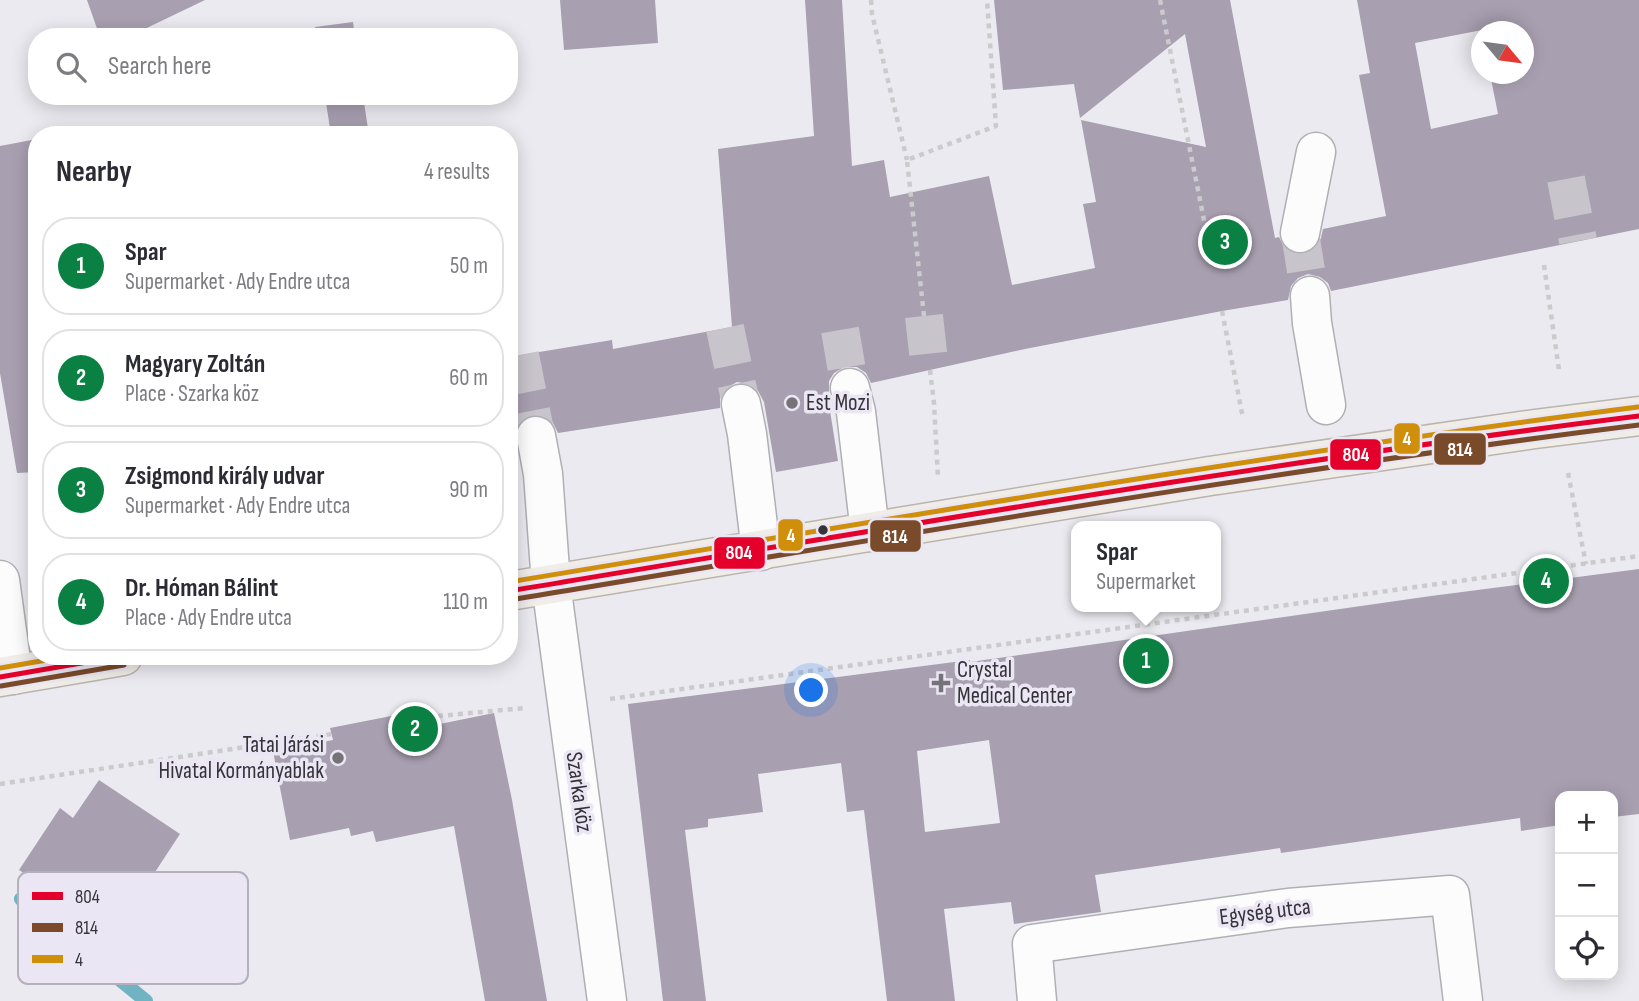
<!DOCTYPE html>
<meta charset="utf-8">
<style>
:root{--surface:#fff;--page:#f2f2f3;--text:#2b2b33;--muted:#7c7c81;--line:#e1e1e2;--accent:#0b8043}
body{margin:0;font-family:"Sofia Sans Condensed",sans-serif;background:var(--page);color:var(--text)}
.controls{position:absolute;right:21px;bottom:21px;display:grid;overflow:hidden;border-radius:14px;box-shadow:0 4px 18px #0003}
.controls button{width:63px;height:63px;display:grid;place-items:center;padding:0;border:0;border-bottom:2px solid var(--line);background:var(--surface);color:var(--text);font:35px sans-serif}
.compass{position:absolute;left:1471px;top:21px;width:63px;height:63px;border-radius:50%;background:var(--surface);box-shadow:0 4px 18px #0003;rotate:119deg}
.you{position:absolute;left:812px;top:691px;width:24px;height:24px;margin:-18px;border:5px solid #fff;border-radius:50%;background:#1a73e8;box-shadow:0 0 0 10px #1a73e833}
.badge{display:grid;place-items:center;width:46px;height:46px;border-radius:50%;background:var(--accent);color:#fff;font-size:23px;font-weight:700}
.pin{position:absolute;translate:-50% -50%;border:4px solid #fff;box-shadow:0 2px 7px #0006}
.popup{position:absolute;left:1071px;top:521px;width:150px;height:91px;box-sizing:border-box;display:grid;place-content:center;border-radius:14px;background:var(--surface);filter:drop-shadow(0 2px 5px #0005);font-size:23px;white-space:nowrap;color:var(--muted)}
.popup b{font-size:26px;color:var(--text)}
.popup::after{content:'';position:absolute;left:50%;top:100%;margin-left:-14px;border:14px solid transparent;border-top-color:var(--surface)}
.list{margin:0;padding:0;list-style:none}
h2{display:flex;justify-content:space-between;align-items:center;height:91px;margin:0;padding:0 28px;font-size:30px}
h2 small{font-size:23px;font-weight:400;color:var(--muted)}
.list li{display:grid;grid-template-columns:46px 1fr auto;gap:21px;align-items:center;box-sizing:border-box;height:98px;margin:0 14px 14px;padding:0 14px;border:2px solid var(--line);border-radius:28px}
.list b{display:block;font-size:26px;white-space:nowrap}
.list p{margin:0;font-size:23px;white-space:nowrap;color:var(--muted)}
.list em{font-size:23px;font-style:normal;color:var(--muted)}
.icon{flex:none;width:38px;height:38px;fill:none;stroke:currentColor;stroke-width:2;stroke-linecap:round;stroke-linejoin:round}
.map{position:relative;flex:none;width:1639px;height:1001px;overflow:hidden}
.search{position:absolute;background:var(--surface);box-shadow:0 4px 18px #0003;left:28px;top:28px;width:490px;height:77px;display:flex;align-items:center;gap:18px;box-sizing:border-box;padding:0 24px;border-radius:28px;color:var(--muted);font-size:26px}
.panel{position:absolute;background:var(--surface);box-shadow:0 4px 18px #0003;left:28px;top:126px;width:490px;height:539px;border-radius:28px}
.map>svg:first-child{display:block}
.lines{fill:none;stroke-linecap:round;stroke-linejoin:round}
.stream{stroke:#70b3c3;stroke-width:14}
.building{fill:#a89fb0;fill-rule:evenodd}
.minor-tunnel{stroke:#c7c5cb;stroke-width:38;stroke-dasharray:38 19;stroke-linecap:butt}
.minor-casing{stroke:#b0afb4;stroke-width:41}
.major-casing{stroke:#bbb4ae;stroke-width:41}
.path{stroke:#cbcacd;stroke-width:4.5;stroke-dasharray:5 5;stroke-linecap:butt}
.minor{stroke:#fcfcfd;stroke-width:38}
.major{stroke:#f0ede8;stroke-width:38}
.bus-1-casing{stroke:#eae6f4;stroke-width:10}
.bus-2-casing{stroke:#eae6f4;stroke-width:10}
.bus-3-casing{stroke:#eae6f4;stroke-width:10}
.bus-1{stroke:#e4002b;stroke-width:5}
.bus-2{stroke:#7a4b2a;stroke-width:5}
.bus-3{stroke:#d08f0b;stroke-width:5}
.poi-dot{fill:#757378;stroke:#eae6f4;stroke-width:2.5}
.bus-dot{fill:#353338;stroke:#eae6f4;stroke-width:2.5}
.labels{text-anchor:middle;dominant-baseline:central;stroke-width:7;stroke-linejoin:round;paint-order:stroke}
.poi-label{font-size:23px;fill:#353338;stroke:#eae6f4;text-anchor:start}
.street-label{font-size:23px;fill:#353338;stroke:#eae6f4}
.key{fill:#eae6f4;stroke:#b4b0bc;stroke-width:2}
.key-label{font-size:19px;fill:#353338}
.line-badge{stroke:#eae6f4;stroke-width:2.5}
.badge-label{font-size:19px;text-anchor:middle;font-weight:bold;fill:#fff}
</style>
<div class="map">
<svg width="1639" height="1001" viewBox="0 0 1639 1001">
<rect width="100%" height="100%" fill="#ebeaf0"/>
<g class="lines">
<path class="stream" d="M 21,899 L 146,1001"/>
</g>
<path class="building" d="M 87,0 L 205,0 L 128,37 L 100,37 Z
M 560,0 L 655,0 L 658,43 L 564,50 Z
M 805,0 L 842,0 L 852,166 L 884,160 L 890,197 L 989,176 L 1012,285 L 1095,268 L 1083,204 L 1096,202 L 1081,120 L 1206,147 L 1185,34 L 1080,118 L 1074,84 L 1003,90 L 994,0 L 1230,0 L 1275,238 L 1279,237 L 1285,249 L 1296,255 L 1306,254 L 1316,248 L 1321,238 L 1323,229 L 1386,216 L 1359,75 L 1370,73 L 1357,0 L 1639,0 L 1639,229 L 1331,291 L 1328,283 L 1320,277 L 1308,274 L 1298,278 L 1291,286 L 1288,300 L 1222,311 L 1025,349 L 871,383 L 866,373 L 857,367 L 844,367 L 834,373 L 829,381 L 829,392 L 827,392 L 838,461 L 776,472 L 764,402 L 757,389 L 749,384 L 737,382 L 726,388 L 720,398 L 720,408 L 558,433 L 552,421 L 543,415 L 531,415 L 521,420 L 515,429 L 515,443 L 509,445 L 509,357 L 612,340 L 613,349 L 732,327 L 718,149 L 814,136 ZM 1482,30 L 1483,32 L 1523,32 L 1523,74 L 1490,74 L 1498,114 L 1431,129 L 1415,43 Z
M 353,22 L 355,37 L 317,37 L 315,27 Z
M 325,96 L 363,96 L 369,135 L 331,135 Z
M 37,139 L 37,472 L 17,473 L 0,373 L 0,146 Z
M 1639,569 L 1639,814 L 1613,817 L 1613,796 L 1560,796 L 1560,825 L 1521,831 L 1520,818 L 1281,853 L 1280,848 L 1095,875 L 1101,912 L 1014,924 L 1011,902 L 944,909 L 955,1001 L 887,1001 L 864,810 L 847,812 L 841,763 L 758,774 L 763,812 L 708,819 L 708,827 L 685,830 L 706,1001 L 663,1001 L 628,704 L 970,660 L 970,662 L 1431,596 ZM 989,740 L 1000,823 L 925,832 L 917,751 Z
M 427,709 L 430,726 L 494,713 L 512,800 L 547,1001 L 485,1001 L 454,826 L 376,842 L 373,831 L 351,836 L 349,828 L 290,840 L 273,751 L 333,740 L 330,728 Z
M 99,780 L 180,834 L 115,933 L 19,870 L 60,808 L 73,818 Z"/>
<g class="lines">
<path class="minor-tunnel" d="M 1566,179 L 1578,241
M 1300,233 L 1310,296
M 924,316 L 930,370
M 725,328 L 741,404
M 840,330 L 850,388
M 520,355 L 536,436"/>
<g class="minor-casing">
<path id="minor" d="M 1300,233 L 1316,152
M 1310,296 L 1312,323 L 1326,405
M 850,388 L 856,412 L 870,532
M 741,404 L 747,434 L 761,551
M 536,436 L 543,474 L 551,584 L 607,1001
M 0,580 L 13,675
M 1037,1001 L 1032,944 L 1288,908 L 1450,895 L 1463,1001"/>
</g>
<g class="major-casing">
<path id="major" d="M 509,591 L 1210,476 L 1535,429 L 1639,416
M 0,677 L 123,656"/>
</g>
<path class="path" d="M 871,0 L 872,14 L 907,160
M 1160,0 L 1206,230
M 1544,265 L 1559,370
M 1222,311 L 1243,418
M 924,316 L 907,160 L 996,126 L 987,0
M 930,370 L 934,403 L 938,477
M 1568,473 L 1586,564
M 610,699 L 1639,556
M 428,717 L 525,708
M 0,784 L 332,734"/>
<use href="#minor" class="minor"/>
<use href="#major" class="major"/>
<g class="bus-1-casing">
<path id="bus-1" d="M 509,591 C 885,529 1261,463 1639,416
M 0,677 L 122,656"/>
</g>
<g class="bus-2-casing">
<path id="bus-2" d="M 510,600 C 886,538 1261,472 1639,425
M 1,686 L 124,665"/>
</g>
<g class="bus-3-casing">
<path id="bus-3" d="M 509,582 C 885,520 1260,455 1638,407
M 0,668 L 70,656"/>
</g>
<use href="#bus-1" class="bus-1"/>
<use href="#bus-2" class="bus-2"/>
<use href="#bus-3" class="bus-3"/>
</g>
<g class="poi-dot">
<circle cx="792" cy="403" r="7"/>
<path d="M937.5 672.5h7v7h7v7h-7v7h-7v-7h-7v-7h7z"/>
<circle cx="338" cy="758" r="7"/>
</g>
<circle class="bus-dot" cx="823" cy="530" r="6"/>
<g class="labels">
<g class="poi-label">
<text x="806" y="403">Est Mozi</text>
<text x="957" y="670">Crystal<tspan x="957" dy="26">Medical Center</tspan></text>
<text x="324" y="745" text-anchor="end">Tatai Járási<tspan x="324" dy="26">Hivatal Kormányablak</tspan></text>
</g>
<g class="street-label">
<text transform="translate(579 792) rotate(82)">Szarka köz</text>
<text transform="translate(1265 912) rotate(-7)">Egység utca</text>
</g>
</g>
<rect x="18" y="872" width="230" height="112" rx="10" class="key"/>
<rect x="32" y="892" width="31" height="8" fill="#e4002b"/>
<rect x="32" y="923" width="31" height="9" fill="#7a4b2a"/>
<rect x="32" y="955" width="31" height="8" fill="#d08f0b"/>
<g class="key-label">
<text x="75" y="903">804</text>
<text x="75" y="934">814</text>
<text x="75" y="966">4</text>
</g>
<g class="line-badge">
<rect x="1393" y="422" width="28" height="33" rx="7" fill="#d08f0b"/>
<rect x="1433" y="432" width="54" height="34" rx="7" fill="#7a4b2a"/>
<rect x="1329" y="438" width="53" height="33" rx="7" fill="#e4002b"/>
<rect x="777" y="518" width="27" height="34" rx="7" fill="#d08f0b"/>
<rect x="869" y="519" width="53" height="34" rx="7" fill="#7a4b2a"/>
<rect x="713" y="536" width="53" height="34" rx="7" fill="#e4002b"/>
</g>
<g class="badge-label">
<text x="1407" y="445">4</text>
<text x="1460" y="456">814</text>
<text x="1356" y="461">804</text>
<text x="791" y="542">4</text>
<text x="895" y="543">814</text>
<text x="739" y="559">804</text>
</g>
</svg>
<div class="controls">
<button>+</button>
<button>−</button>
<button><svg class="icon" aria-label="locate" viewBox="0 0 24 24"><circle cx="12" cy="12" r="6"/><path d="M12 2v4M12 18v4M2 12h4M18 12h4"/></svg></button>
</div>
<svg class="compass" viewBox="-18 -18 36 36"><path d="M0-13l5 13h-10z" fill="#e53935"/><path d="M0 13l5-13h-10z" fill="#7c7c81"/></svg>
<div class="you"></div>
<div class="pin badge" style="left:1146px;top:661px">1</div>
<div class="popup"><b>Spar</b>Supermarket</div>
<div class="pin badge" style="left:415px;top:729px">2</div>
<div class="pin badge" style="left:1225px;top:242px">3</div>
<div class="pin badge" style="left:1546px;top:581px">4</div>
<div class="search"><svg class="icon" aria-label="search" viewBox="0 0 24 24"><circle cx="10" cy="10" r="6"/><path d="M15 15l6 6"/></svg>Search here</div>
<section class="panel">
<h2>Nearby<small>4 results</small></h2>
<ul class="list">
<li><span class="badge">1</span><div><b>Spar</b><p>Supermarket · Ady Endre utca</p></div><em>50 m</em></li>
<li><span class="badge">2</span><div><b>Magyary Zoltán</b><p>Place · Szarka köz</p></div><em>60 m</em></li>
<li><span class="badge">3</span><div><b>Zsigmond király udvar</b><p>Supermarket · Ady Endre utca</p></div><em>90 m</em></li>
<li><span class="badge">4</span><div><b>Dr. Hóman Bálint</b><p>Place · Ady Endre utca</p></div><em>110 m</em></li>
</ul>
</section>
</div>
